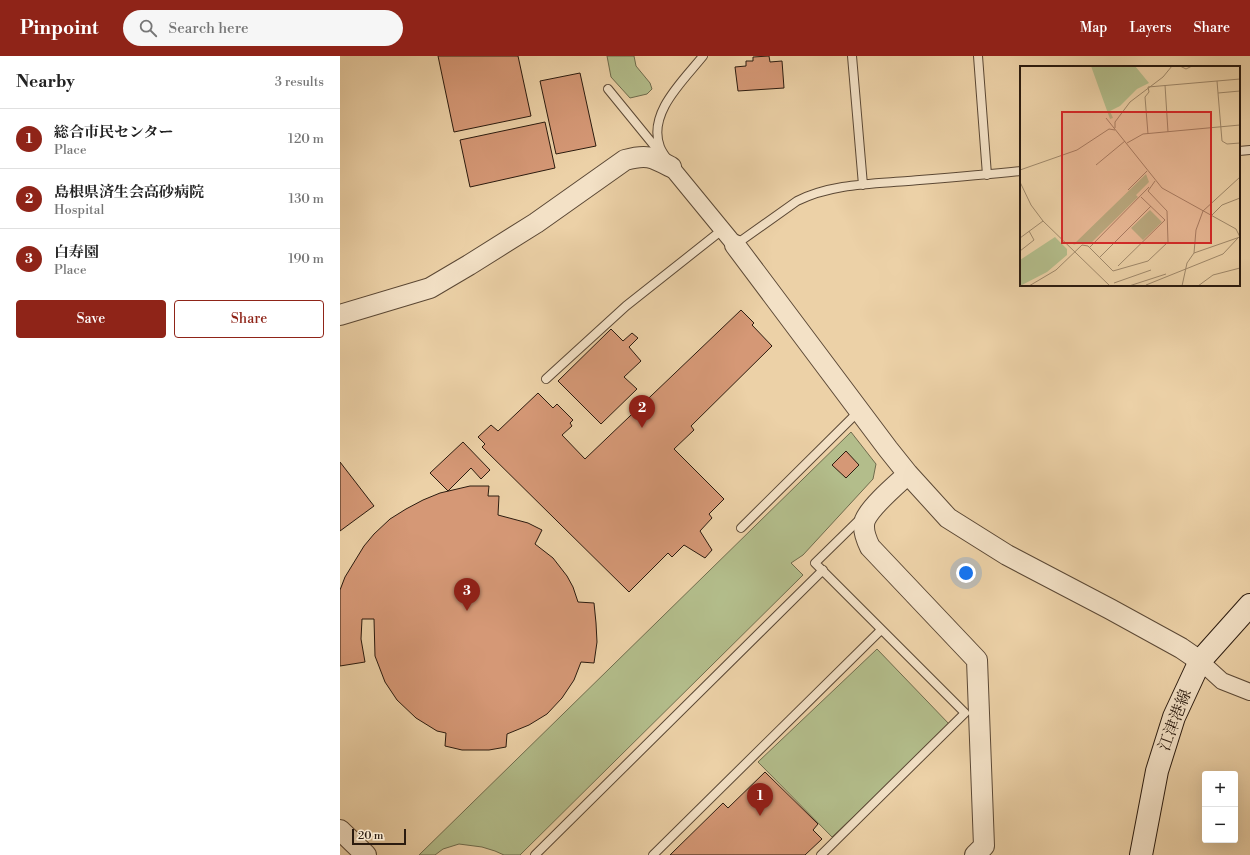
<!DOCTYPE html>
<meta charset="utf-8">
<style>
:root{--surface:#fff;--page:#f6f6f6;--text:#222;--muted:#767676;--line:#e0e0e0;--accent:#8f2418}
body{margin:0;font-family:"Libre Bodoni","Noto Serif JP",serif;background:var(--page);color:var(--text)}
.controls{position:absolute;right:12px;bottom:12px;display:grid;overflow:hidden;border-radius:4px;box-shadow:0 4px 16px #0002}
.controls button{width:36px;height:36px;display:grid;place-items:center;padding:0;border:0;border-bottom:1px solid var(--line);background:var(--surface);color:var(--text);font:20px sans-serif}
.scale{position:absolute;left:12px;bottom:10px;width:54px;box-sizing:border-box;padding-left:4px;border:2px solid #2b1b0f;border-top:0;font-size:11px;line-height:14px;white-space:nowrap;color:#2b1b0f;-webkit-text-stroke:3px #f3e1c6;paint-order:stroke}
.you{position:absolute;left:626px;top:517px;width:14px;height:14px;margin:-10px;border:3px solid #fff;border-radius:50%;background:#1a73e8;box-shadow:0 0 0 6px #1a73e833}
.badge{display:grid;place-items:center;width:26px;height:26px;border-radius:50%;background:var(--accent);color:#fff;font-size:13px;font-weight:700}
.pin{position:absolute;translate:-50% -33px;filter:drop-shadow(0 1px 2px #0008)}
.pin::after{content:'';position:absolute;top:21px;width:14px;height:12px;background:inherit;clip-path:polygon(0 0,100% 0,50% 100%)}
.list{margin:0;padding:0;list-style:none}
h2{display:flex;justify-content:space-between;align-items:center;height:52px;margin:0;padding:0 16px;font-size:17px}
h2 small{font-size:13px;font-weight:400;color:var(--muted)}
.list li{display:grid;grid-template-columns:26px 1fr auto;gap:12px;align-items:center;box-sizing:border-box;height:60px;padding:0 16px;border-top:1px solid var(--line)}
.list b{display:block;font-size:15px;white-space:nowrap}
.list p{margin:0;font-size:13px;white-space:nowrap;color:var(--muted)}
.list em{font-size:13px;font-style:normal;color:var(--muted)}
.actions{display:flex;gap:8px;padding:12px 16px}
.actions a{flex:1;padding:9px 0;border:1px solid var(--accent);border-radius:4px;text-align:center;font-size:14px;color:var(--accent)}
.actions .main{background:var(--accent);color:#fff}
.icon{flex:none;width:22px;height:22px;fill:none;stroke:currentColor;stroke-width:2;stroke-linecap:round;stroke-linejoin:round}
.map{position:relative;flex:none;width:910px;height:799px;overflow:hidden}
header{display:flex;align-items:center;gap:24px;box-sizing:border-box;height:56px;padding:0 20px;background:var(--accent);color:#fff}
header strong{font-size:19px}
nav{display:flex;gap:22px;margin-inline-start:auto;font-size:14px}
.search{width:280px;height:36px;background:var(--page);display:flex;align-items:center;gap:10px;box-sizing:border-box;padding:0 14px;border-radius:22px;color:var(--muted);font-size:15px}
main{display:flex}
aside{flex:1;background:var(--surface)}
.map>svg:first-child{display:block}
.green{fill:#b3bd8b;stroke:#6f6c4d}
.building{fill:#d59876;stroke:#2b1b0f}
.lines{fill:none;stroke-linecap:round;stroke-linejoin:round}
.service-casing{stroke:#5b4835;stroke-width:10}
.minor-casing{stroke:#5b4835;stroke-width:18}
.tertiary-casing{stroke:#5b4835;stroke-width:22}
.secondary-casing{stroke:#2b1b0f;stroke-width:24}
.service{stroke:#f3e1c6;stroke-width:8}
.minor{stroke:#f3e1c6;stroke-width:16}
.tertiary{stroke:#f3e1c6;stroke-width:20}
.secondary{stroke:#f3e1c6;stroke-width:22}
.labels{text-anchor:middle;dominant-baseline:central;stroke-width:4;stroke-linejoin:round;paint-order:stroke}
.street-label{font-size:16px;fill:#2b1b0f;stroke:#f3e1c6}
.inset-road{fill:none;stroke:#9f886a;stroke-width:1}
.view{fill:#d62828;fill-opacity:0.15;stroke:#d62828;stroke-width:2}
.inset-edge{fill:none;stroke:#2b1b0f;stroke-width:2}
</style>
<header>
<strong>Pinpoint</strong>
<div class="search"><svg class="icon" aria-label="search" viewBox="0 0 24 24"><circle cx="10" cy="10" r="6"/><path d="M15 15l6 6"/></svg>Search here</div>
<nav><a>Map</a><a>Layers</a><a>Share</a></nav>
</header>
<main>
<aside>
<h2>Nearby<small>3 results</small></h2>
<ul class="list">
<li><span class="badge">1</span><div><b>総合市民センター</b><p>Place</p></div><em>120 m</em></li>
<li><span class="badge">2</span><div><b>島根県済生会高砂病院</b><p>Hospital</p></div><em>130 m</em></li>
<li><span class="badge">3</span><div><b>白寿園</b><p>Place</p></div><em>190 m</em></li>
</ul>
<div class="actions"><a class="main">Save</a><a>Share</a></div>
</aside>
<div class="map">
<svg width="910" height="799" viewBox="0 0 910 799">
<rect width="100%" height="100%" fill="#ecd1a7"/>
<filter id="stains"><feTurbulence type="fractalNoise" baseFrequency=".005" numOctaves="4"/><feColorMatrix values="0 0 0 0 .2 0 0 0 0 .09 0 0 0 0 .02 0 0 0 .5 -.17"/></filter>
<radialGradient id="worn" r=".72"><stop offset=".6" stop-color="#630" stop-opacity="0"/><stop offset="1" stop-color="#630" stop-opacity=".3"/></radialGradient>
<path class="green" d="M 267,0 L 294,0 L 296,10 L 310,27 L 312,33 L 307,38 L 290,42 L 271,21 Z
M 511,376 L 536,408 L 533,423 L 463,499 L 451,507 L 463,519 L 180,799 L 164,799 L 155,795 L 142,791 L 119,788 L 103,793 L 95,799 L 79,799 Z
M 537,593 L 610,669 L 492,781 L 418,706 Z"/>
<path class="building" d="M 98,0 L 178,0 L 191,60 L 114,76 Z
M 429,0 L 430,6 L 442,5 L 444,32 L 398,35 L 395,11 L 406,10 L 406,5 L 413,5 L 413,1 Z
M 240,17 L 256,90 L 216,98 L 200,25 Z
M 205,66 L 215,112 L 130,131 L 120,84 Z
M 401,254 L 414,267 L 412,269 L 432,290 L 351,370 L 354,374 L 334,393 L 384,443 L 369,458 L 372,462 L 360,475 L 372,494 L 365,502 L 344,489 L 332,501 L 328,497 L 289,536 L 142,391 L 145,388 L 138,381 L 151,369 L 158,375 L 198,337 L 213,352 L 217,348 L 233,364 L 230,367 L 232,370 L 222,379 L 245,403 Z
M 271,273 L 283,285 L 292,277 L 298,282 L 289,291 L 301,305 L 284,321 L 297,333 L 261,368 L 218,325 Z
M 123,386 L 150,414 L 141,423 L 131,412 L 108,435 L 90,417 Z
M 506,395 L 519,409 L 506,422 L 492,409 Z
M 0,406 L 34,450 L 0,475 Z
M 130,430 L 149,430 L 148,440 L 159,440 L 158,459 L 188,467 L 202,474 L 195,488 L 213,502 L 227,520 L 233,531 L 238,546 L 254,547 L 256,567 L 257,586 L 254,607 L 241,606 L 234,624 L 222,642 L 207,658 L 189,669 L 167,678 L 166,691 L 149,694 L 122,694 L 105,690 L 106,677 L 97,675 L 76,662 L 57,644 L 45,626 L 35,600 L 34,563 L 22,563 L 21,583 L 25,606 L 0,610 L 0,534 L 5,521 L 24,490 L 34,478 L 50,463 L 66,453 L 83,444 L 100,437 Z
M 425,716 L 478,768 L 473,774 L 482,783 L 465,799 L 330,799 L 383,747 L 388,752 Z"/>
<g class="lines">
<g class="service-casing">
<path id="service" d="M 512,0 L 523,129
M 638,0 L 647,119
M 268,33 L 321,98
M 899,95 L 910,94
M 328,104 C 325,100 322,96 320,91 C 307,57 344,24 363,0
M 395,189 L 457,145 C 491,128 530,128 568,125 C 605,122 643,119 681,115
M 206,323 L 286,250 L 382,174
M 401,472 L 519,355
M 195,799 L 483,514
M 313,799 L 541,574
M 481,799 L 625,657 L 475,507 L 521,462"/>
</g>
<g class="minor-casing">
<path id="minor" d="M 331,111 L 395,189
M 860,605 L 882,625 L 910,636"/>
</g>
<g class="tertiary-casing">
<path id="tertiary" d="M 395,189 L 548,393 L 568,418 L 608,462 L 667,499 L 770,553 L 841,592 L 860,605
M 0,259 L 90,232 L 129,209 L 196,167 L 285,104 C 307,98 312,101 331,111
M 568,418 C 556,429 531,450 525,464 C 522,473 526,483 530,491 L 637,604 L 644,790 L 635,799
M 0,774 L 26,799"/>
</g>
<g class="secondary-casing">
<path id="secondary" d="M 801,799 L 817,715 L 834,661 L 860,605 L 910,549"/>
</g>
<use href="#service" class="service"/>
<use href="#minor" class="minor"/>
<use href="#tertiary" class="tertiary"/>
<use href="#secondary" class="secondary"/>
</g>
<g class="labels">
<g class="street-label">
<text transform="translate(835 664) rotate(-69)">江津港線</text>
</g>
</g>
<g transform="translate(680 10)">
<rect width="220" height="220" fill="#ecd1a7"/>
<path d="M 71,0 L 115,0 L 129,17 L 117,23 L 100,40 L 90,45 L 93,52 L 90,53 ZM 126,108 L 129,116 L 116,129 L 118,131 L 70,178 L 62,176 L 53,179 ZM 130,144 L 142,156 L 123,174 L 111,162 ZM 35,171 L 47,183 L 47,189 L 27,206 L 0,220 L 0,194 Z" fill="#b3bd8b"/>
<path class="inset-road" d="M 160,0 L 166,3 L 172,0M 197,15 L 202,75 L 207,78 L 220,77M 145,19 L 148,66M 198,27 L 220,25M 86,52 L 142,122 L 216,163 L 220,171M 95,62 L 95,56 L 110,36 L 143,11 L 152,0M 128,68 L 125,31 L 129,26 L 128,21 L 220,13M 107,77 L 123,68 L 220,59M 76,99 L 105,75M 0,104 L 57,84 L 89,63 L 95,64M 0,116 L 11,139 L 23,155 L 90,220M 108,124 L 127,105M 191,150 L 202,139 L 220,132M 0,172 L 23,155M 69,182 L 129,121M 0,185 L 14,174 L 9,165M 174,187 L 176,164 L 183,145 L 220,111M 79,192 L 131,140M 98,200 L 145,154 L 121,131M 94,217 L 131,204M 126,219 L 203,188 L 218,172M 9,220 L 36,204 L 62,179 L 68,180 L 93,205 L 128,195 L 148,176 L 147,145 L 128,125 L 135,115M 109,220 L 146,208M 162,220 L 167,197 L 174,187 L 220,171M 178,220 L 193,209 L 220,202"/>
<path class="view" d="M 42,46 L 191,46 L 191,177 L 42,177 Z"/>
<rect width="220" height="220" class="inset-edge"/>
</g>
<rect width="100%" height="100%" filter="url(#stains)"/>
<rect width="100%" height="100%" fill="url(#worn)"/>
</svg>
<div class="controls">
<button>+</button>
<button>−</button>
</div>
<div class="scale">20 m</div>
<div class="you"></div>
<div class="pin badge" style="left:420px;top:760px">1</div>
<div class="pin badge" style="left:302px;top:372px">2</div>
<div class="pin badge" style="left:127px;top:555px">3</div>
</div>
</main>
